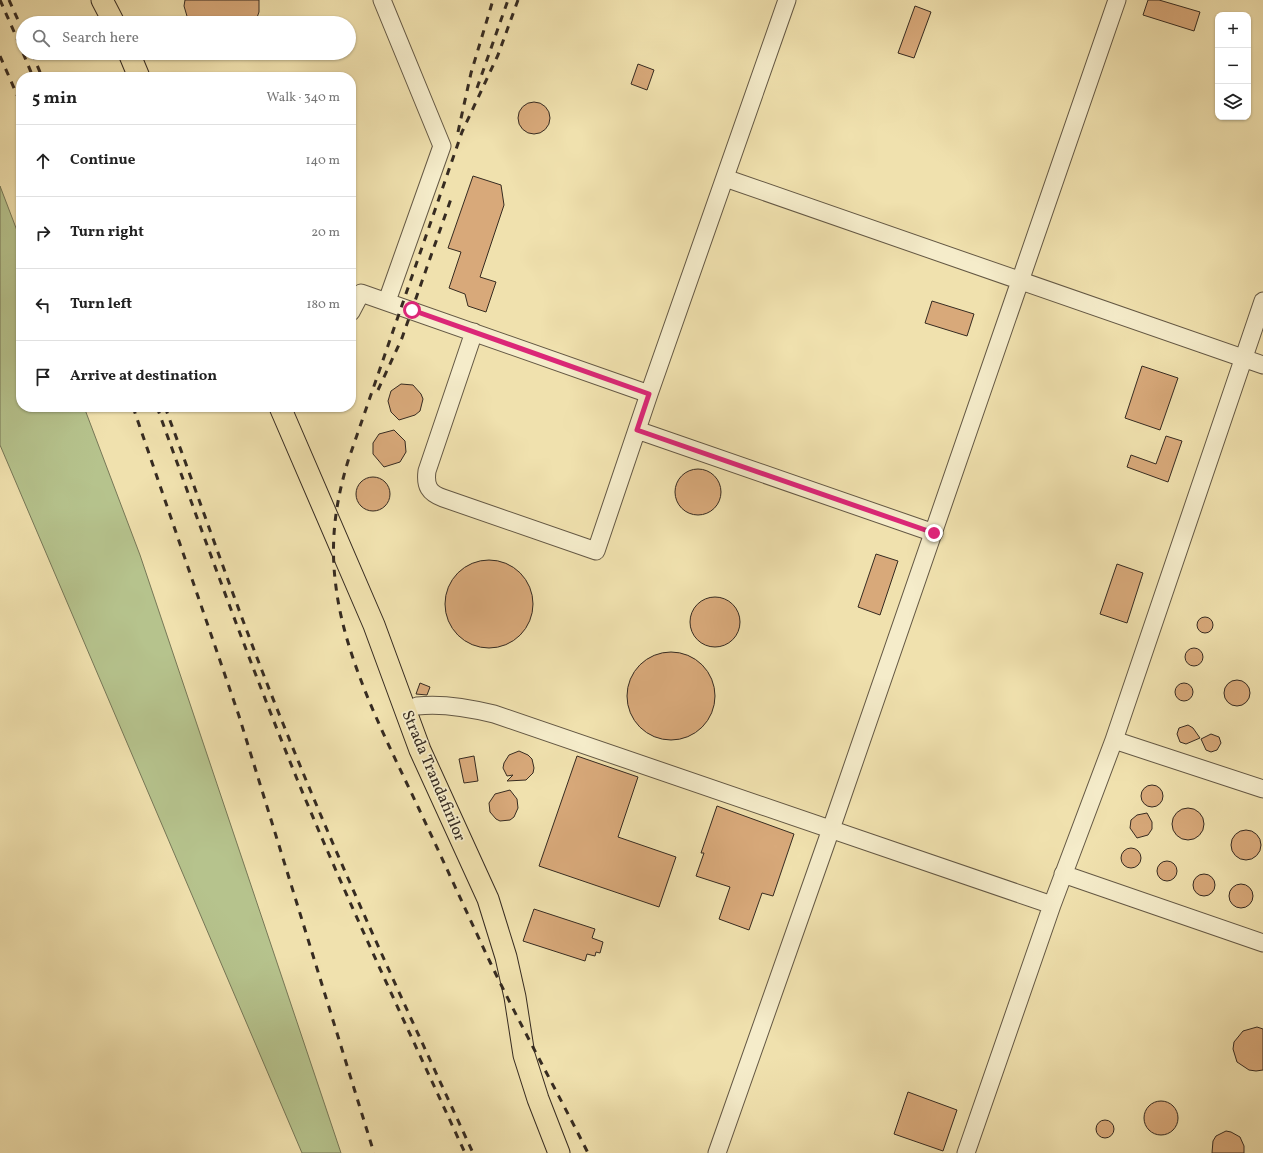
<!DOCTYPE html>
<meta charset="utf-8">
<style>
:root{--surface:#fff;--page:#f2f2f2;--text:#222;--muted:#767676;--line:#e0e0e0}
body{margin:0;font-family:Vollkorn,serif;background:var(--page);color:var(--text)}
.controls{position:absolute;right:12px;top:12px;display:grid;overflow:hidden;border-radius:8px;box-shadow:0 1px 3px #0004}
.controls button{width:36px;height:36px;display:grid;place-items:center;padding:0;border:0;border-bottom:1px solid var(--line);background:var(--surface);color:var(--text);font:20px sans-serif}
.stop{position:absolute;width:12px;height:12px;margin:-9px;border:3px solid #db2777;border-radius:50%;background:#fff}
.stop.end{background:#db2777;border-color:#fff;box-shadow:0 1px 4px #0008}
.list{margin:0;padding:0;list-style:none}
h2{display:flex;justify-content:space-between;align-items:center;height:52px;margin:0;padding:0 16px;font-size:17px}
h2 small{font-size:13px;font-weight:400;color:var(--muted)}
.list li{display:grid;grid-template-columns:26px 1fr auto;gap:12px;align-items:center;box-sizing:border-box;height:72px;padding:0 16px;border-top:1px solid var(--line)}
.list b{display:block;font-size:15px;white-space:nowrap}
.list em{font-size:13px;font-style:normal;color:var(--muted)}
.icon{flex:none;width:22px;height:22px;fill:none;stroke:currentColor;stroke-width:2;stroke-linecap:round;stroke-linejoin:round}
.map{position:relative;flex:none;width:1263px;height:1153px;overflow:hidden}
.search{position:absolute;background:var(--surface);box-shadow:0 1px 3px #0004;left:16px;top:16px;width:340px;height:44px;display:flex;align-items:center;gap:10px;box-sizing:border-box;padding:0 14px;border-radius:22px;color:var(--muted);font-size:15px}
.panel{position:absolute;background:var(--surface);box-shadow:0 1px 3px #0004;left:16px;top:72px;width:340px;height:340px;border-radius:16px}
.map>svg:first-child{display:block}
.green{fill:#b6c38d;stroke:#767757}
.building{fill:#d8a97a;stroke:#362b21}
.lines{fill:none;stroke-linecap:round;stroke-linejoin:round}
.minor-casing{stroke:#645844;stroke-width:19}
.major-casing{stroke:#362b21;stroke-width:23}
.minor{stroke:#f5ecca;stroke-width:17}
.major{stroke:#f0e1ae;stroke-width:21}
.rail{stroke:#362b21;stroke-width:3;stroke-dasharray:7 7;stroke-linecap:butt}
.route{stroke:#db2777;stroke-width:5}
.labels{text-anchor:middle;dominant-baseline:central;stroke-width:3.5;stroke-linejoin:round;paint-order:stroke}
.street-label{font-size:16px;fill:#362b21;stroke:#f5ecca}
</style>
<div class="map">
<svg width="1263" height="1153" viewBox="0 0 1263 1153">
<rect width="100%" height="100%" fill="#f0e1ae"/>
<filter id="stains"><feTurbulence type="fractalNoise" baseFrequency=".005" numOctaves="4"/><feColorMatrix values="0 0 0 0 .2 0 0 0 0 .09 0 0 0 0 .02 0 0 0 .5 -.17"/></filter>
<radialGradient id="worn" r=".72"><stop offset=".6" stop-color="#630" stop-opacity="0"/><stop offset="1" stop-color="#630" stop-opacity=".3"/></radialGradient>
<path class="green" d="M 0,186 L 21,241 L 21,407 L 84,407 L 140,555 L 341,1153 L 302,1153 L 0,445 Z"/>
<path class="building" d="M 185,0 L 259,0 L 259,12 L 255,23 L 189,23 L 184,6 Z
M 1148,0 L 1159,0 L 1200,12 L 1194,31 L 1143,15 Z
M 915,6 L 931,12 L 914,58 L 898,53 Z
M 638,64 L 654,70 L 647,90 L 631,84 Z
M518 118a16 16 0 1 1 32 0a16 16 0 1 1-32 0Z
M 473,176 L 501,185 L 504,205 L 480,277 L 496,282 L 486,312 L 468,306 L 465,294 L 449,288 L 461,252 L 448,248 Z
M 932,301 L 974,314 L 967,336 L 925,323 Z
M 1142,366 L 1178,378 L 1160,430 L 1125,418 Z
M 401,384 L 413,385 L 421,394 L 423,399 L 420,411 L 415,415 L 399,420 L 391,412 L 388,401 L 391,391 Z
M 394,430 L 405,441 L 406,452 L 400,462 L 384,467 L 373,454 L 373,443 L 379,434 Z
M 1166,436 L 1182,441 L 1168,482 L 1127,467 L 1131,455 L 1156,464 Z
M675 492a23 23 0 1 1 46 0a23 23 0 1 1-46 0Z
M356 494a17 17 0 1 1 34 0a17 17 0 1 1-34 0Z
M 876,554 L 898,561 L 880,615 L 858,607 Z
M445 604a44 44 0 1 1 88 0a44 44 0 1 1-88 0Z
M 1117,564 L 1143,573 L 1127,623 L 1100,614 Z
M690 622a25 25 0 1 1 50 0a25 25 0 1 1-50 0Z
M1197 625a8 8 0 1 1 16 0a8 8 0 1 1-16 0Z
M1185 657a9 9 0 1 1 18 0a9 9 0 1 1-18 0Z
M627 696a44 44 0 1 1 88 0a44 44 0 1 1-88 0Z
M1224 693a13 13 0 1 1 26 0a13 13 0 1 1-26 0Z
M 420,683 L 430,687 L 427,695 L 416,694 Z
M1175 692a9 9 0 1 1 18 0a9 9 0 1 1-18 0Z
M 1188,725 L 1193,728 L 1200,738 L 1186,744 L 1180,742 L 1177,734 L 1179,728 Z
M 1211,734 L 1219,737 L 1221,743 L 1217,750 L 1211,752 L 1206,750 L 1201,739 Z
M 519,751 L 528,755 L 532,759 L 534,768 L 533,773 L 526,780 L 507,781 L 513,775 L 507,776 L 503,768 L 504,763 L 509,755 Z
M 474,756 L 478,781 L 464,783 L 459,759 Z
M 577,756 L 638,777 L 618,837 L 676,857 L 659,907 L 539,866 Z
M1141 796a11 11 0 1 1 22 0a11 11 0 1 1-22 0Z
M 510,790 L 517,799 L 518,808 L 514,817 L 510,820 L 500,821 L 496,819 L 490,812 L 489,803 L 495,794 Z
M 717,806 L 794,834 L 773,896 L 762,893 L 749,930 L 719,919 L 730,887 L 696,876 L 704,853 L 701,853 Z
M1172 824a16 16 0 1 1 32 0a16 16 0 1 1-32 0Z
M 1147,813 L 1152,822 L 1152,829 L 1148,835 L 1137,838 L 1130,828 L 1131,820 L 1137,815 Z
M1231 845a15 15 0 1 1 30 0a15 15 0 1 1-30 0Z
M1121 858a10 10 0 1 1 20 0a10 10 0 1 1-20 0Z
M1157 871a10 10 0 1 1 20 0a10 10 0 1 1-20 0Z
M1193 885a11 11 0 1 1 22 0a11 11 0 1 1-22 0Z
M1229 896a12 12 0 1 1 24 0a12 12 0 1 1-24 0Z
M 534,909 L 595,929 L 592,938 L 603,942 L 600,953 L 596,952 L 595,956 L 587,954 L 585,961 L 523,941 Z
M 1257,1027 L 1263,1029 L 1263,1070 L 1256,1071 L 1249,1070 L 1237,1062 L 1233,1049 L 1234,1042 L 1243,1031 Z
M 908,1092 L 957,1110 L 943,1151 L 894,1134 Z
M1144 1118a17 17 0 1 1 34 0a17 17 0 1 1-34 0Z
M1096 1129a9 9 0 1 1 18 0a9 9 0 1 1-18 0Z
M 1226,1131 L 1231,1132 L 1240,1137 L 1244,1146 L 1244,1153 L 1212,1153 L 1213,1141 L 1216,1136 Z"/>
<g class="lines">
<g class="minor-casing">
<path id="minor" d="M 382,0 L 442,146 L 387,301
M 725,178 L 1263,365
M 351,312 L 361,293 L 649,394
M 474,332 L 427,471 C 425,486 429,493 443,498 L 596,551 L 649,394 L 787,0
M 637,430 L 934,533
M 417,706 C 442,703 470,708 494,714 L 1052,905
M 1114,740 L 1263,789
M 1063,874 L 1263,943
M 717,1153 L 831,829 L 1117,0
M 966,1153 L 1052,905 L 1114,740 L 1263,301"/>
</g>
<g class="major-casing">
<path id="major" d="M 102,0 L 114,23
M 129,53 L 139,77
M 280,407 L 374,625 L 420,750 L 488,899 L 506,957 L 515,997 L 524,1055 L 538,1099 L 559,1153"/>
</g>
<use href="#minor" class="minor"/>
<use href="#major" class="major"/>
<path class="rail" d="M 0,0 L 23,52
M 9,0 L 23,31
M 518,0 L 498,55 L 462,132 L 348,461 C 335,504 330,543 336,587 C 345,661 387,741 419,809 C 443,860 466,911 490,962 C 521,1027 556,1089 588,1153
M 23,53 L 33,77
M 32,53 L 42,77
M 0,56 L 21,104
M 477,88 L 508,0
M 458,132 L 471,73 L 493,0
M 378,390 L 402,338 L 452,196
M 133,407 L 239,716 L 374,1153
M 157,407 C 202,532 247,656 297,779 C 349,905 408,1029 465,1153
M 165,407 C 205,514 241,621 284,726 C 342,871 408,1012 473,1153"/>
</g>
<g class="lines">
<path class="route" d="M 412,310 L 649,394 L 637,430 L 934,533"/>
</g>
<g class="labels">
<g class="street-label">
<text transform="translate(433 776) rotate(67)">Strada Trandafirilor</text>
</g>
</g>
<rect width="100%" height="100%" filter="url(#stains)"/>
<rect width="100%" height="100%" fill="url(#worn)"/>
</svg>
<div class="controls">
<button>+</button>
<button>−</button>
<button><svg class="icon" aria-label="layers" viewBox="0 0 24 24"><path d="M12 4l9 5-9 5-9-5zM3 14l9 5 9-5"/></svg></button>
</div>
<div class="stop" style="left:412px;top:310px"></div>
<div class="stop end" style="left:934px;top:533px"></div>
<div class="search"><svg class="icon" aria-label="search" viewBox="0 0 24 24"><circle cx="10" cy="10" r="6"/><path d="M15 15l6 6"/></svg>Search here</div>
<section class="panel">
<h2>5 min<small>Walk · 340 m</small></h2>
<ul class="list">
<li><svg class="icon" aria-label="ahead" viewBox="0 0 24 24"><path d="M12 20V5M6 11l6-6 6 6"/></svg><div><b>Continue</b></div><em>140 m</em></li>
<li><svg class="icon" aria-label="right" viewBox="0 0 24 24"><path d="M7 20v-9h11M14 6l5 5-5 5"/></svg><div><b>Turn right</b></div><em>20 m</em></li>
<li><svg class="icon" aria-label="left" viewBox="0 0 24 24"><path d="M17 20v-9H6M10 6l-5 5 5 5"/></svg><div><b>Turn left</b></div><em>180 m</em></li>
<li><svg class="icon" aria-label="arrive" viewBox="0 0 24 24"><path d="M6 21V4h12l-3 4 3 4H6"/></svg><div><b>Arrive at destination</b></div></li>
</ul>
</section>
</div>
